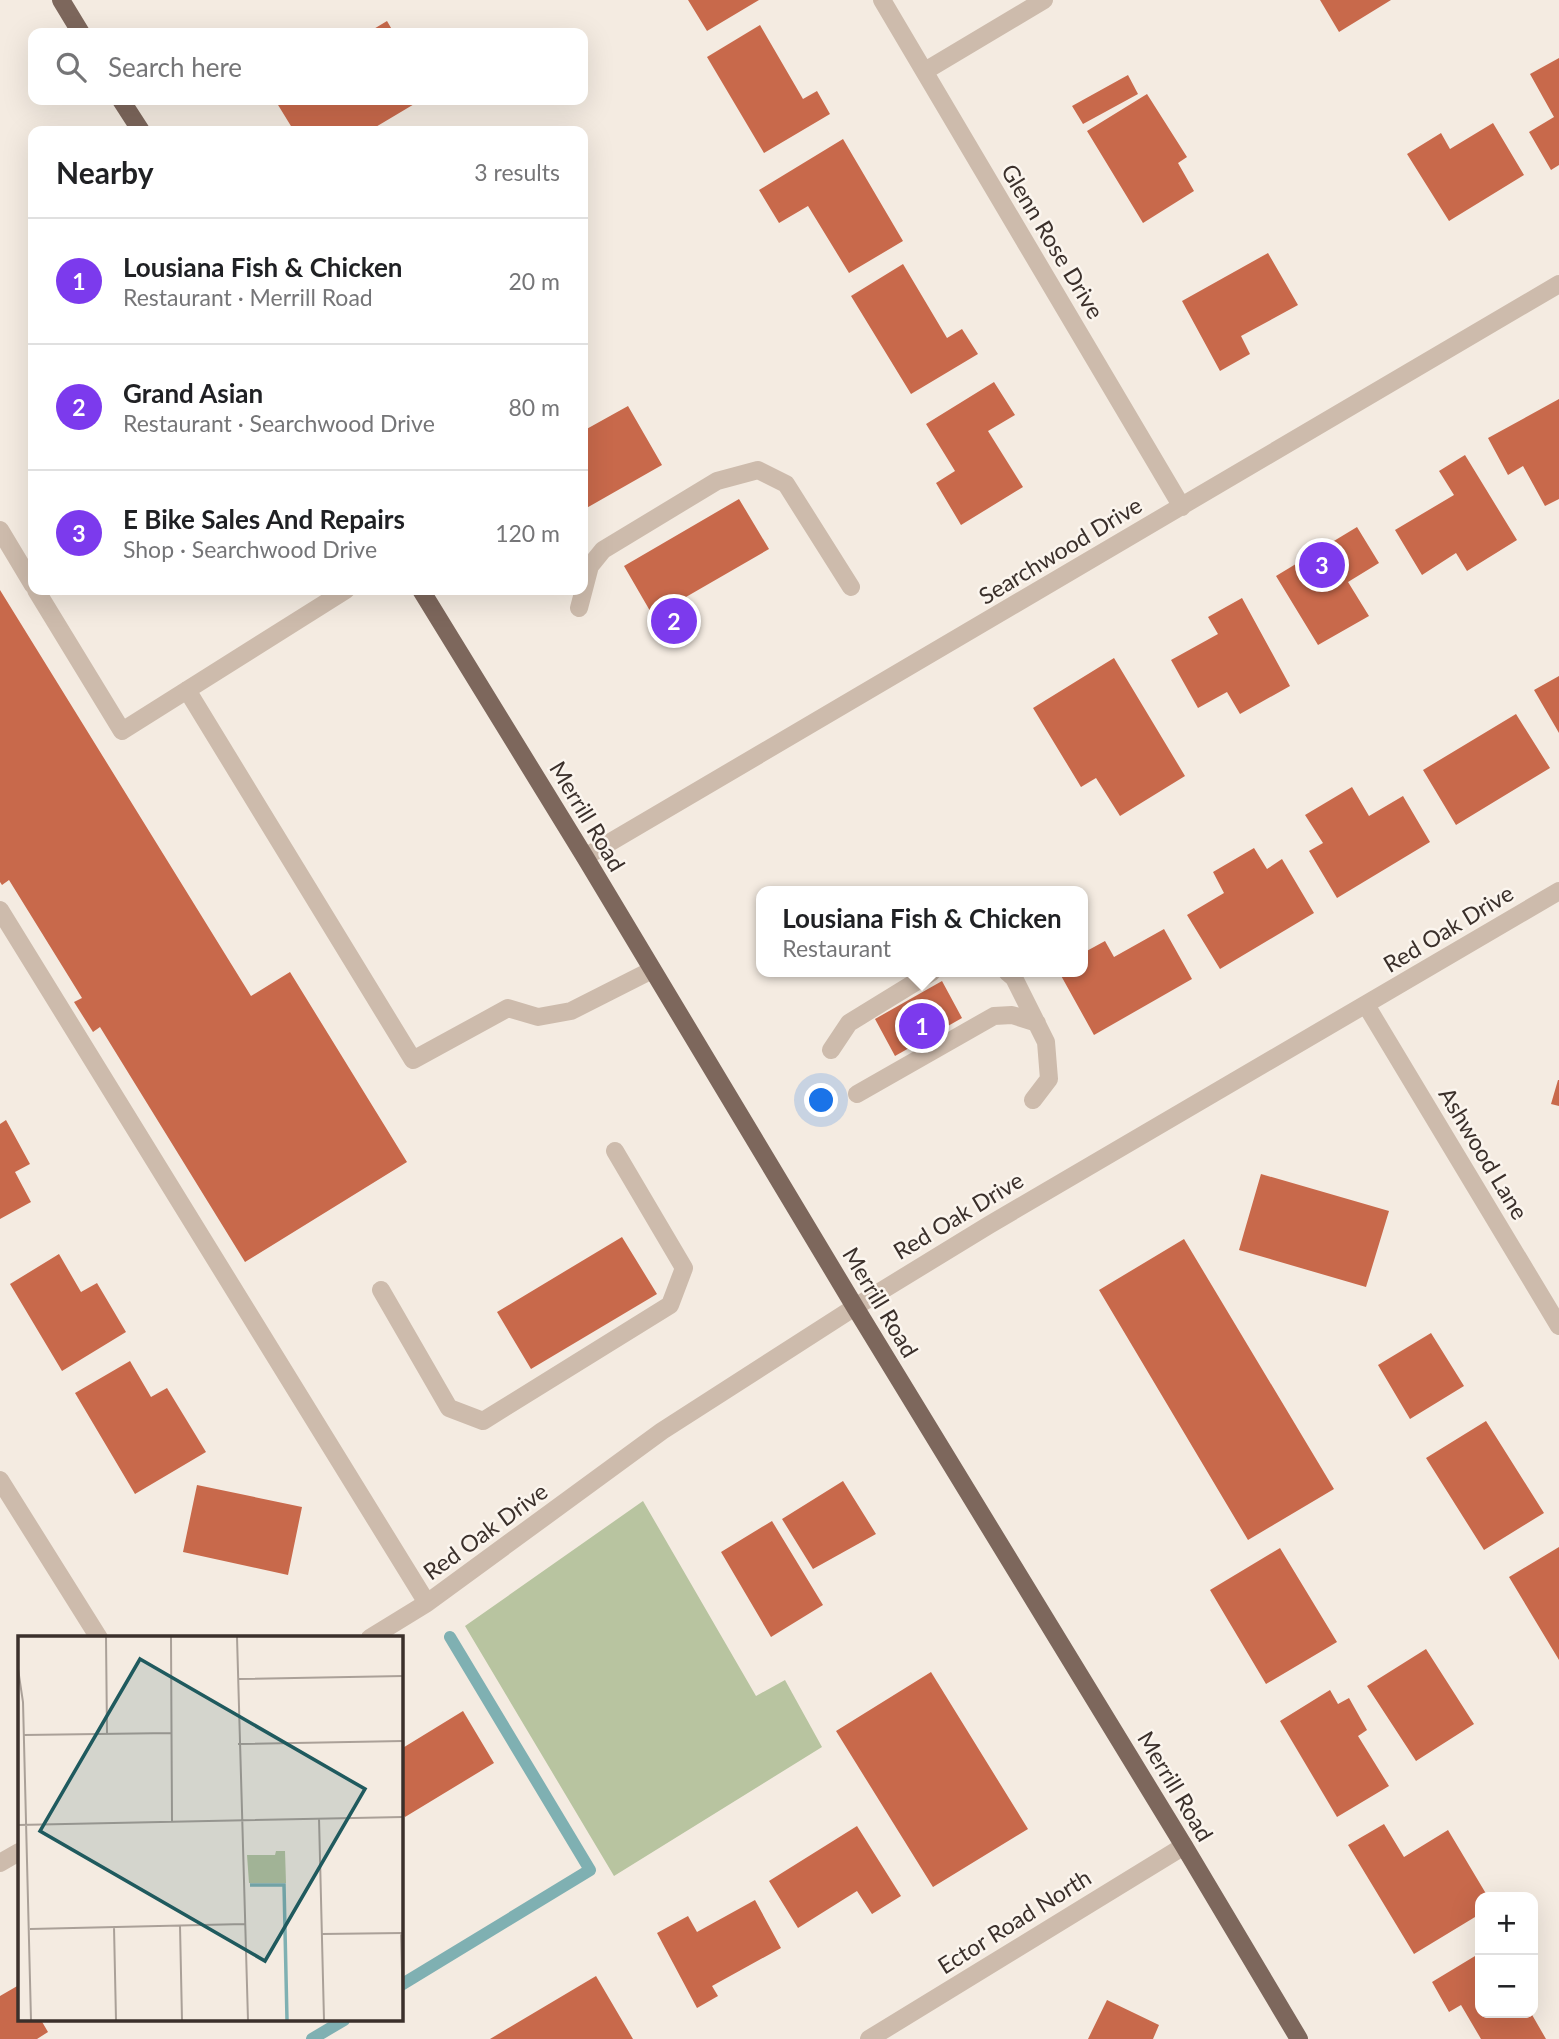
<!DOCTYPE html>
<meta charset="utf-8">
<style>
:root{--surface:#fff;--page:#f2f2f2;--text:#202124;--muted:#757577;--line:#e0e0e0;--accent:#7c3aed}
body{margin:0;font-family:Lato,sans-serif;background:var(--page);color:var(--text)}
.controls{position:absolute;right:21px;bottom:21px;display:grid;overflow:hidden;border-radius:14px;box-shadow:0 7px 28px #0002}
.controls button{width:63px;height:63px;display:grid;place-items:center;padding:0;border:0;border-bottom:2px solid var(--line);background:var(--surface);color:var(--text);font:35px sans-serif}
.you{position:absolute;left:822px;top:1101px;width:24px;height:24px;margin:-18px;border:5px solid #fff;border-radius:50%;background:#1a73e8;box-shadow:0 0 0 10px #1a73e833}
.badge{display:grid;place-items:center;width:46px;height:46px;border-radius:50%;background:var(--accent);color:#fff;font-size:23px;font-weight:700}
.pin{position:absolute;translate:-50% -50%;border:4px solid #fff;box-shadow:0 2px 7px #0006}
.popup{position:absolute;left:756px;top:886px;width:332px;height:91px;box-sizing:border-box;display:grid;place-content:center;border-radius:14px;background:var(--surface);filter:drop-shadow(0 2px 5px #0005);font-size:23px;white-space:nowrap;color:var(--muted)}
.popup b{font-size:26px;color:var(--text)}
.popup::after{content:'';position:absolute;left:50%;top:100%;margin-left:-14px;border:14px solid transparent;border-top-color:var(--surface)}
.list{margin:0;padding:0;list-style:none}
h2{display:flex;justify-content:space-between;align-items:center;height:91px;margin:0;padding:0 28px;font-size:30px}
h2 small{font-size:23px;font-weight:400;color:var(--muted)}
.list li{display:grid;grid-template-columns:46px 1fr auto;gap:21px;align-items:center;box-sizing:border-box;height:126px;padding:0 28px;border-top:2px solid var(--line)}
.list b{display:block;font-size:26px;white-space:nowrap}
.list p{margin:0;font-size:23px;white-space:nowrap;color:var(--muted)}
.list em{font-size:23px;font-style:normal;color:var(--muted)}
.icon{flex:none;width:38px;height:38px;fill:none;stroke:currentColor;stroke-width:2;stroke-linecap:round;stroke-linejoin:round}
.map{position:relative;flex:none;width:1559px;height:2039px;overflow:hidden}
.search{position:absolute;background:var(--surface);box-shadow:0 7px 28px #0002;left:28px;top:28px;width:560px;height:77px;display:flex;align-items:center;gap:18px;box-sizing:border-box;padding:0 24px;border-radius:14px;color:var(--muted);font-size:26px}
.panel{position:absolute;background:var(--surface);box-shadow:0 7px 28px #0002;left:28px;top:126px;width:560px;height:469px;border-radius:14px}
.map>svg:first-child{display:block}
.green{fill:#b8c4a0}
.lines{fill:none;stroke-linecap:round;stroke-linejoin:round}
.stream{stroke:#7fb0b2;stroke-width:12}
.building{fill:#c8694b}
.minor{stroke:#cdbbac;stroke-width:18}
.major{stroke:#7d675c;stroke-width:18}
.labels{text-anchor:middle;dominant-baseline:central;stroke-width:5;stroke-linejoin:round;paint-order:stroke}
.street-label{font-size:23px;fill:#3b302b;stroke:#fbf5ee}
.inset-river{fill:none;stroke:#7fb0b2;stroke-width:3.5}
.inset-road{fill:none;stroke:#aaa098;stroke-width:2}
.view{fill:#1f5a5e;fill-opacity:0.15;stroke:#1f5a5e;stroke-width:3.5}
.inset-edge{fill:none;stroke:#3b302b;stroke-width:3.5}
</style>
<div class="map">
<svg width="1559" height="2039" viewBox="0 0 1559 2039">
<rect width="100%" height="100%" fill="#f4ebe1"/>
<path class="green" d="M 643,1501 L 756,1696 L 785,1680 L 822,1747 L 614,1876 L 465,1626 Z"/>
<g class="lines">
<path class="stream" d="M 401,1985 L 590,1870 L 450,1637
M 312,2039 L 344,2020"/>
</g>
<path class="building" d="M 688,0 L 759,0 L 707,31 Z
M 1320,0 L 1391,0 L 1339,32 Z
M 387,21 L 394,33 L 367,33 Z
M 760,25 L 803,99 L 817,91 L 830,114 L 764,153 L 707,57 Z
M 1559,58 L 1559,165 L 1551,170 L 1529,132 L 1554,117 L 1530,74 Z
M 1128,75 L 1138,94 L 1083,124 L 1072,106 Z
M 1147,94 L 1187,157 L 1178,163 L 1194,191 L 1143,223 L 1087,131 Z
M 275,100 L 421,100 L 369,131 L 294,131 Z
M 1493,123 L 1524,175 L 1449,221 L 1407,154 L 1441,133 L 1450,149 Z
M 843,139 L 903,241 L 849,273 L 808,206 L 779,223 L 759,190 Z
M 1268,253 L 1298,305 L 1241,336 L 1250,354 L 1220,371 L 1182,301 Z
M 903,264 L 947,338 L 962,329 L 978,354 L 911,394 L 851,296 Z
M 994,382 L 1015,415 L 988,431 L 1023,487 L 961,525 L 936,483 L 955,471 L 926,424 Z
M 1559,399 L 1559,499 L 1545,506 L 1523,466 L 1508,475 L 1488,438 Z
M 628,406 L 662,465 L 583,510 L 583,431 Z
M 1465,455 L 1517,540 L 1467,571 L 1456,553 L 1422,575 L 1395,530 L 1454,495 L 1439,471 Z
M 739,499 L 769,549 L 653,616 L 624,566 Z
M 1357,527 L 1379,563 L 1348,582 L 1369,616 L 1318,645 L 1276,576 Z
M 0,590 L 251,996 L 290,972 L 407,1162 L 245,1262 L 100,1027 L 93,1032 L 74,1002 L 82,998 L 9,880 L 2,885 L 0,882 Z
M 1242,598 L 1290,686 L 1240,714 L 1227,692 L 1198,708 L 1171,660 L 1218,634 L 1208,617 Z
M 1114,658 L 1185,776 L 1120,816 L 1096,778 L 1081,787 L 1033,708 Z
M 1559,676 L 1559,733 L 1534,690 Z
M 1516,714 L 1550,768 L 1456,825 L 1423,770 Z
M 1352,787 L 1369,816 L 1403,796 L 1430,842 L 1337,898 L 1309,851 L 1323,843 L 1305,815 Z
M 1254,848 L 1267,869 L 1282,859 L 1314,913 L 1220,969 L 1187,915 L 1224,893 L 1213,872 Z
M 1164,929 L 1192,979 L 1094,1035 L 1059,972 L 1083,972 L 1083,953 L 1105,941 L 1114,957 Z
M 942,981 L 962,1018 L 895,1056 L 875,1019 Z
M 1558,1080 L 1559,1080 L 1559,1106 L 1551,1104 Z
M 6,1120 L 30,1164 L 15,1172 L 31,1202 L 0,1219 L 0,1124 Z
M 1261,1174 L 1389,1211 L 1366,1287 L 1239,1250 Z
M 622,1237 L 657,1294 L 531,1369 L 497,1312 Z
M 1184,1239 L 1334,1489 L 1248,1540 L 1099,1290 Z
M 59,1254 L 81,1292 L 97,1283 L 126,1332 L 62,1371 L 10,1284 Z
M 1431,1333 L 1464,1386 L 1410,1419 L 1378,1365 Z
M 130,1361 L 151,1397 L 167,1388 L 206,1452 L 135,1494 L 75,1393 Z
M 1486,1421 L 1544,1513 L 1484,1550 L 1426,1458 Z
M 843,1481 L 876,1534 L 813,1569 L 782,1519 Z
M 197,1485 L 302,1507 L 288,1575 L 183,1552 Z
M 772,1521 L 823,1605 L 771,1637 L 721,1552 Z
M 1559,1547 L 1559,1660 L 1509,1577 Z
M 1280,1548 L 1337,1642 L 1266,1684 L 1210,1590 Z
M 1426,1649 L 1474,1724 L 1416,1761 L 1367,1686 Z
M 931,1672 L 1028,1829 L 933,1887 L 836,1731 Z
M 1330,1690 L 1338,1704 L 1349,1698 L 1367,1730 L 1358,1736 L 1389,1786 L 1337,1817 L 1280,1721 Z
M 463,1711 L 494,1763 L 405,1817 L 401,1810 L 401,1749 Z
M 1384,1824 L 1404,1857 L 1448,1830 L 1488,1897 L 1480,1897 L 1480,1914 L 1414,1954 L 1348,1845 Z
M 857,1826 L 901,1896 L 872,1914 L 857,1891 L 798,1928 L 769,1881 Z
M 755,1900 L 781,1948 L 712,1986 L 718,1996 L 697,2008 L 657,1933 L 688,1916 L 697,1932 Z
M 1480,1953 L 1480,2013 L 1531,2013 L 1546,2039 L 1481,2039 L 1461,2005 L 1449,2012 L 1432,1982 Z
M 596,1976 L 633,2039 L 490,2039 Z
M 19,1985 L 19,2020 L 41,2020 L 48,2032 L 37,2039 L 0,2039 L 0,1996 Z
M 1107,2000 L 1159,2025 L 1153,2039 L 1088,2039 Z"/>
<g class="lines">
<path class="minor" d="M 882,0 L 1182,507
M 925,71 L 1044,0
M 0,530 L 33,585
M 36,590 L 122,731 L 346,590
M 579,608 L 590,566 L 603,550 L 717,481 L 758,470 L 786,484 L 851,587
M 187,690 L 413,1060 L 508,1008 L 538,1017 L 571,1011 L 652,970
M 585,857 L 1559,284
M 0,910 L 427,1603
M 1007,972 L 1014,978 L 1046,1042 L 1049,1079 L 1033,1100
M 1366,1005 L 1559,1326
M 831,1050 L 849,1023 L 932,972
M 857,1094 L 994,1016 L 1012,1015 L 1037,1023
M 381,1290 L 449,1408 L 483,1421 L 670,1305 L 684,1268 L 615,1151
M 0,1480 L 99,1638
M 370,1638 L 427,1603 L 662,1431 L 855,1307 L 989,1225 L 1559,891
M 0,1863 L 19,1852
M 869,2039 L 1184,1846"/>
<path class="major" d="M 61,0 L 81,33
M 121,100 L 141,131
M 421,590 L 585,857 L 855,1307 L 1184,1846 L 1299,2039"/>
</g>
<g class="labels">
<g class="street-label">
<text transform="translate(1053 241) rotate(59)">Glenn Rose Drive</text>
<text transform="translate(1060 550) rotate(-31)">Searchwood Drive</text>
<text transform="translate(588 816) rotate(59)">Merrill Road</text>
<text transform="translate(1448 928) rotate(-31)">Red Oak Drive</text>
<text transform="translate(1484 1153) rotate(59)">Ashwood Lane</text>
<text transform="translate(958 1215) rotate(-31)">Red Oak Drive</text>
<text transform="translate(881 1302) rotate(59)">Merrill Road</text>
<text transform="translate(485 1531) rotate(-36)">Red Oak Drive</text>
<text transform="translate(1176 1786) rotate(59)">Merrill Road</text>
<text transform="translate(1014 1921) rotate(-32)">Ector Road North</text>
</g>
</g>
<g transform="translate(18 1636)">
<rect width="385" height="385" fill="#f4ebe1"/>
<path d="M 258,215 L 267,215 L 268,247 L 231,247 L 229,219 L 257,219 Z" fill="#b8c4a0"/>
<path class="inset-river" d="M 232,249 L 266,249 L 269,384"/>
<path class="inset-road" d="M 88,1 L 89,97M 153,1 L 154,185M 219,1 L 230,384M 0,33 L 5,66 L 13,384M 220,43 L 385,40M 6,99 L 154,97M 220,108 L 385,105M 301,182 L 306,384M 0,189 L 385,181M 162,290 L 164,384M 96,291 L 98,384M 12,293 L 227,288M 383,297 L 385,371M 304,298 L 385,297"/>
<path class="view" d="M 122,23 L 347,153 L 247,325 L 22,195 Z"/>
<rect width="385" height="385" class="inset-edge"/>
</g>
</svg>
<div class="controls">
<button>+</button>
<button>−</button>
</div>
<div class="you"></div>
<div class="pin badge" style="left:922px;top:1026px">1</div>
<div class="popup"><b>Lousiana Fish &amp; Chicken</b>Restaurant</div>
<div class="pin badge" style="left:674px;top:621px">2</div>
<div class="pin badge" style="left:1322px;top:565px">3</div>
<div class="search"><svg class="icon" aria-label="search" viewBox="0 0 24 24"><circle cx="10" cy="10" r="6"/><path d="M15 15l6 6"/></svg>Search here</div>
<section class="panel">
<h2>Nearby<small>3 results</small></h2>
<ul class="list">
<li><span class="badge">1</span><div><b>Lousiana Fish &amp; Chicken</b><p>Restaurant · Merrill Road</p></div><em>20 m</em></li>
<li><span class="badge">2</span><div><b>Grand Asian</b><p>Restaurant · Searchwood Drive</p></div><em>80 m</em></li>
<li><span class="badge">3</span><div><b>E Bike Sales And Repairs</b><p>Shop · Searchwood Drive</p></div><em>120 m</em></li>
</ul>
</section>
</div>
